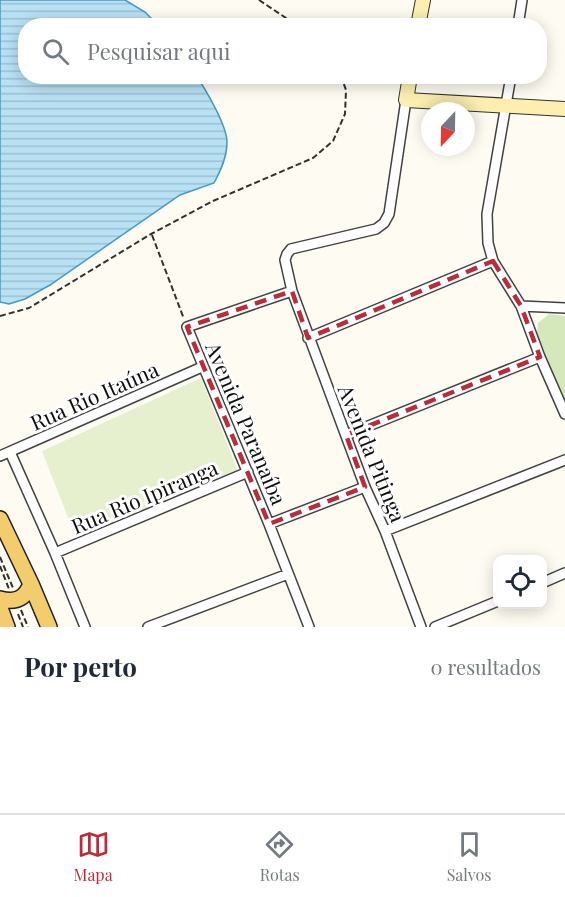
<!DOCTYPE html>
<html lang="pt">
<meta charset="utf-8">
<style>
:root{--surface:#fff;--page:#f6f6f7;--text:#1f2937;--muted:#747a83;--line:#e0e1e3;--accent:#bb2b3a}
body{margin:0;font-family:"Playfair Display",serif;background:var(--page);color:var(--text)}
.controls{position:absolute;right:18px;bottom:18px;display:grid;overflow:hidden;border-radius:12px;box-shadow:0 3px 15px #0003}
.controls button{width:54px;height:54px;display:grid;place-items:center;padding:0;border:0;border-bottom:2px solid var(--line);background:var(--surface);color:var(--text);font:30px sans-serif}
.compass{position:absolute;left:421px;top:102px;width:54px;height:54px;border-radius:50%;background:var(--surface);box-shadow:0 3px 15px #0003;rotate:202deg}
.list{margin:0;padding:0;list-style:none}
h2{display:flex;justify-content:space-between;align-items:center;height:78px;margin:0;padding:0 24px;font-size:26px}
h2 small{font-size:20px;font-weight:400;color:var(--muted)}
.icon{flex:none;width:33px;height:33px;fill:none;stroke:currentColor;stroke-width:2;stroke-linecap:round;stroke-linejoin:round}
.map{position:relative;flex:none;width:565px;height:627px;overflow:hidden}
.search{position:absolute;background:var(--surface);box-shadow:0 3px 15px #0003;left:18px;right:18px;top:18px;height:66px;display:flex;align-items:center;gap:15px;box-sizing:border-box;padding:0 21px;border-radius:24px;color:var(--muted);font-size:22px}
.sheet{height:186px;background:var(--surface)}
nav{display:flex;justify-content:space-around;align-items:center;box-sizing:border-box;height:84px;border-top:2px solid var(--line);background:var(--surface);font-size:16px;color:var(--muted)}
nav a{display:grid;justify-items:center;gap:3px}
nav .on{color:var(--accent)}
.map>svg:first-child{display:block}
.park{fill:#d5e8bc}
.pitch{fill:#e6f0ce}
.water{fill:url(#water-rules);stroke:#429ac9;stroke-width:1.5}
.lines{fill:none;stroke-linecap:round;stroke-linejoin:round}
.street-casing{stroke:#424242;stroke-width:12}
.secondary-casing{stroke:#313131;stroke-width:16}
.primary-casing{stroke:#202020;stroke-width:18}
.path{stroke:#313131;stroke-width:2;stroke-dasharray:6 3;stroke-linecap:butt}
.street{stroke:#fff;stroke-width:9}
.secondary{stroke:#fcefb0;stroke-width:14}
.primary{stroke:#f3cc6d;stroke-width:15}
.marked{fill:none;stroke:#bb2b3a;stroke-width:4.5;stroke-dasharray:12 8;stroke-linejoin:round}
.labels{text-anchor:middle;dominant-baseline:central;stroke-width:6;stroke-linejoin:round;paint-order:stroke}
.street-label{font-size:21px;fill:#0f0f0f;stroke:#fff}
</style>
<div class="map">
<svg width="565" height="627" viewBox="0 0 565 627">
<defs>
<pattern id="water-rules" width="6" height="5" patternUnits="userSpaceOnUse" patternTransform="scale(1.5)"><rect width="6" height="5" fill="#b8e1f4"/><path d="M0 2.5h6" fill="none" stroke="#9dc0d0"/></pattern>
</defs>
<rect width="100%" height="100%" fill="#fefbf2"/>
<path class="park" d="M 549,314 L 565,316 L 565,402 L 537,333 L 538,323 Z"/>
<path class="pitch" d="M 201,378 L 239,474 L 78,543 L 42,451 Z"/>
<path class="water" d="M 0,0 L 125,0 L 145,12 L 158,25 L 26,26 L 26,76 L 197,77 C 206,90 227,126 227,142 C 227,157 221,170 214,183 L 180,195 L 50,285 L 25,299 L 9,304 L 0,302 Z"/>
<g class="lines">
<g class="street-casing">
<path id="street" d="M 518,26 L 522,0
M 511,76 L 487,214 L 488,243 L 493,261 L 521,306 L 540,357 L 565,414
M 406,100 L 389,214 L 384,223 L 376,229 L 291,249 L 287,254 L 285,260 L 292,291 L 365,487 L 385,531 L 421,627
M 292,291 L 187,327 L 269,524 L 309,627
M 521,306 L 565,308
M 308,338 L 493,261
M 346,435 L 540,357
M 10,452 L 55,553 L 85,627
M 0,456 L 202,367
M 269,524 L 365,487
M 385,531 L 565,460
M 55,553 L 248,472
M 542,583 L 565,573
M 148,627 L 288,574
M 435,627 L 498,601"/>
</g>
<g class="secondary-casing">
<path id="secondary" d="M 418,26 L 423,0
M 410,76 L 406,100 L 565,109"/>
</g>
<g class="primary-casing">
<path id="primary" d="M 0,519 L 31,584 L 49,627
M 0,599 C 16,603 25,599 31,584
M 0,608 L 7,627"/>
</g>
<path class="path" d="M 259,0 L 298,26
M 152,235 L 184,319
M 0,316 L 29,308 L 151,234 L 213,201 L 313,158 L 333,141 L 345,114 L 346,90 L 341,76
M 0,557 L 13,588
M 0,566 L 9,589
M 21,610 L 28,627
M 18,614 L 23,627"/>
<use href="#street" class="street"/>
<use href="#secondary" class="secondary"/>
<use href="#primary" class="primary"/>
</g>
<path class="marked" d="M 493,261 L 521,306 L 540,357 L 346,435 L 365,487 L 269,524 L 187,327 L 292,291 L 308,338 Z"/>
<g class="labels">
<g class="street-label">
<text transform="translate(94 395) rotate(-24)">Rua Rio Itaúna</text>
<text transform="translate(247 423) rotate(67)">Avenida Paranaíba</text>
<text transform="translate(373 453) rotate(68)">Avenida Pitinga</text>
<text transform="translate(144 496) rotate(-23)">Rua Rio Ipiranga</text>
</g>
</g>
</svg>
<div class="controls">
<button><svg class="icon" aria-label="locate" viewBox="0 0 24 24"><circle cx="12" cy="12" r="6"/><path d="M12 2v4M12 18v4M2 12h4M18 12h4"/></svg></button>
</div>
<svg class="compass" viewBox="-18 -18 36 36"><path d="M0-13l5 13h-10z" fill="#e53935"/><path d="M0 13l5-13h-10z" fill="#747a83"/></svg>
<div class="search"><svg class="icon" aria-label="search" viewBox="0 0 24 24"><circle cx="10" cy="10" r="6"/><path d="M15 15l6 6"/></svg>Pesquisar aqui</div>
</div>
<section class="sheet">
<h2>Por perto<small>0 resultados</small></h2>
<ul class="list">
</ul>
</section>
<nav>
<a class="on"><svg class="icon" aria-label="map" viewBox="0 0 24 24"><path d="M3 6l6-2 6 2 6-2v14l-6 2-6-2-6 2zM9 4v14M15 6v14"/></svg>Mapa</a>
<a><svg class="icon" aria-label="directions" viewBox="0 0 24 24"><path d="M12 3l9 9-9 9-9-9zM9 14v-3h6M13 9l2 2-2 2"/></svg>Rotas</a>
<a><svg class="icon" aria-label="saved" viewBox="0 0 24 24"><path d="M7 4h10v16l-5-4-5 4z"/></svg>Salvos</a>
</nav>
